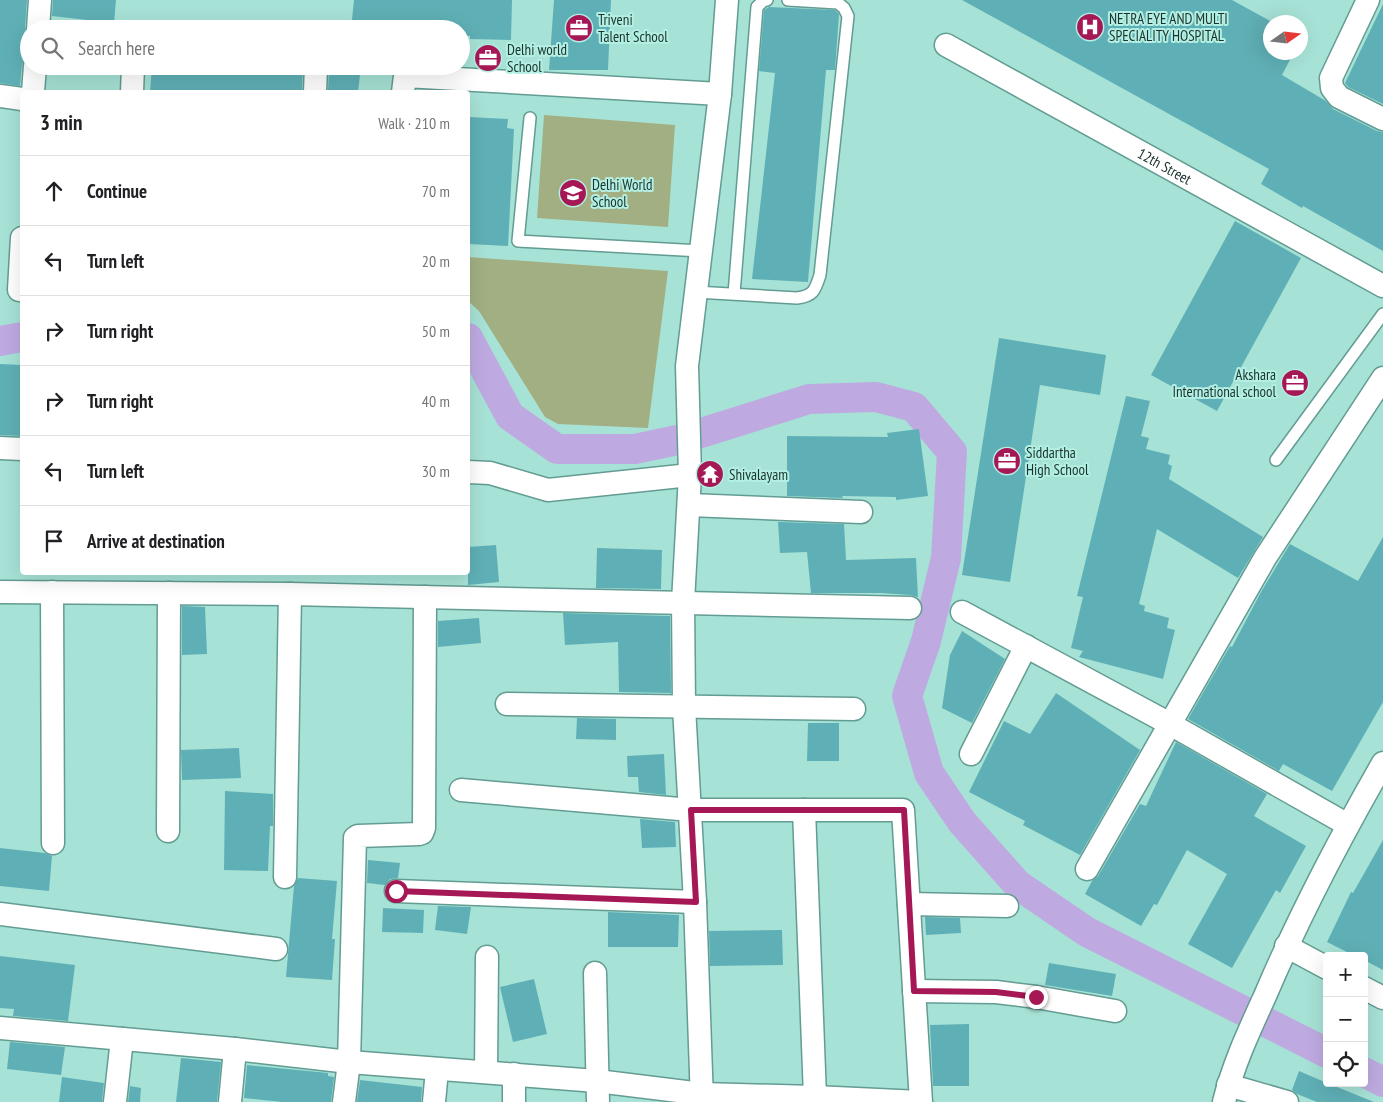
<!DOCTYPE html>
<meta charset="utf-8">
<style>
:root{--surface:#fff;--page:#f2f2f2;--text:#202124;--muted:#757577;--line:#e0e0e0}
body{margin:0;font-family:"PT Sans Narrow",sans-serif;background:var(--page);color:var(--text)}
.controls{position:absolute;right:15px;bottom:15px;display:grid;overflow:hidden;border-radius:5px;box-shadow:0 5px 20px #0002}
.controls button{width:45px;height:45px;display:grid;place-items:center;padding:0;border:0;border-bottom:1px solid var(--line);background:var(--surface);color:var(--text);font:25px sans-serif}
.compass{position:absolute;left:1263px;top:15px;width:45px;height:45px;border-radius:50%;background:var(--surface);box-shadow:0 5px 20px #0002;rotate:76deg}
.stop{position:absolute;width:15px;height:15px;margin:-11px;border:4px solid #a61756;border-radius:50%;background:#fff}
.stop.end{background:#a61756;border-color:#fff;box-shadow:0 1px 5px #0008}
.list{margin:0;padding:0;list-style:none}
h2{display:flex;justify-content:space-between;align-items:center;height:65px;margin:0;padding:0 20px;font-size:21px}
h2 small{font-size:16px;font-weight:400;color:var(--muted)}
.list li{display:grid;grid-template-columns:32px 1fr auto;gap:15px;align-items:center;box-sizing:border-box;height:70px;padding:0 20px;border-top:1px solid var(--line)}
.list b{display:block;font-size:19px;white-space:nowrap}
.list em{font-size:16px;font-style:normal;color:var(--muted)}
.icon{flex:none;width:28px;height:28px;fill:none;stroke:currentColor;stroke-width:2;stroke-linecap:round;stroke-linejoin:round}
.map{position:relative;flex:none;width:1383px;height:1102px;overflow:hidden}
.search{position:absolute;background:var(--surface);box-shadow:0 5px 20px #0002;left:20px;top:20px;width:450px;height:55px;display:flex;align-items:center;gap:12px;box-sizing:border-box;padding:0 18px;border-radius:28px;color:var(--muted);font-size:19px}
.panel{position:absolute;background:var(--surface);box-shadow:0 5px 20px #0002;left:20px;top:90px;width:450px;height:485px;border-radius:5px}
.map>svg:first-child{display:block}
.green{fill:#a2af82}
.lines{fill:none;stroke-linecap:round;stroke-linejoin:round}
.canal{stroke:#beaae1;stroke-width:30}
.building{fill:#5fb0b6}
.lane-casing{stroke:#639c92;stroke-width:14}
.street-casing{stroke:#639c92;stroke-width:25}
.lane{stroke:#fff;stroke-width:11}
.street{stroke:#fff;stroke-width:22}
.route{stroke:#a61756;stroke-width:6}
.labels{text-anchor:middle;dominant-baseline:central;stroke-width:4;stroke-linejoin:round;paint-order:stroke}
.poi-label{font-size:15px;fill:#1b332f;stroke:#b3efe3;text-anchor:start}
.street-label{font-size:15px;fill:#1b332f;stroke:#b3efe3}
</style>
<div class="map">
<svg width="1383" height="1102" viewBox="0 0 1383 1102">
<rect width="100%" height="100%" fill="#a7e2d6"/>
<path class="green" d="M 544,115 L 675,125 L 668,227 L 537,218 Z
M 468,257 L 668,271 L 648,428 L 558,424 L 545,417 L 479,311 L 468,301 Z"/>
<g class="lines">
<path class="canal" d="M 468,338 L 510,416 L 557,449 L 635,449 L 682,439 L 809,399 L 876,397 L 914,407 L 952,452 L 946,558 L 926,641 L 907,696 L 929,773 L 962,822 L 1018,885 L 1087,932 L 1327,1053
M 0,341 L 22,337
M 1364,1072 L 1383,1082"/>
</g>
<path class="building" d="M 0,0 L 27,0 L 25,28 L 29,38 L 29,55 L 24,59 L 22,65 L 20,86 L 0,83 Z
M 53,0 L 116,0 L 114,23 L 52,16 Z
M 354,0 L 512,0 L 511,40 L 470,39 L 470,36 L 461,35 L 461,29 L 351,29 Z
M 554,0 L 611,0 L 608,70 L 549,70 Z
M 962,0 L 1232,0 L 1272,22 L 1270,22 L 1270,52 L 1294,52 L 1282,75 L 1326,101 L 1333,109 L 1377,131 L 1383,132 L 1383,251 L 1303,206 L 1302,208 L 1261,184 L 1269,169 Z
M 1383,4 L 1383,104 L 1348,87 L 1345,83 Z
M 769,7 L 835,10 L 839,14 L 835,70 L 826,70 L 808,282 L 752,279 L 775,73 L 759,71 L 764,10 Z
M 152,66 L 303,66 L 302,92 L 150,92 Z
M 329,66 L 361,66 L 358,92 L 328,92 Z
M 468,117 L 508,119 L 507,128 L 514,129 L 508,246 L 468,244 Z
M 1235,221 L 1301,258 L 1217,411 L 1151,375 Z
M 999,338 L 1106,355 L 1100,395 L 1040,385 L 1010,582 L 962,575 Z
M 0,364 L 22,365 L 22,436 L 0,435 Z
M 1126,396 L 1150,401 L 1141,436 L 1149,438 L 1146,449 L 1170,455 L 1168,464 L 1172,466 L 1169,479 L 1263,537 L 1238,578 L 1157,529 L 1139,604 L 1145,606 L 1144,611 L 1169,618 L 1167,628 L 1175,630 L 1163,679 L 1079,657 L 1083,651 L 1071,648 L 1083,597 L 1077,596 Z
M 919,429 L 928,496 L 896,500 L 896,497 L 842,496 L 843,498 L 787,496 L 787,436 L 888,437 L 887,433 Z
M 778,522 L 844,524 L 846,560 L 916,558 L 918,597 L 910,595 L 881,593 L 811,593 L 807,552 L 780,553 Z
M 1383,537 L 1383,702 L 1332,791 L 1283,764 L 1279,771 L 1188,719 L 1230,646 L 1232,647 L 1261,592 L 1290,544 L 1358,581 Z
M 496,545 L 499,582 L 468,585 L 468,547 Z
M 597,548 L 662,550 L 661,589 L 596,588 Z
M 182,606 L 205,607 L 207,654 L 182,655 Z
M 563,613 L 670,616 L 671,693 L 619,692 L 618,642 L 565,645 Z
M 479,618 L 481,643 L 438,647 L 438,621 Z
M 962,631 L 1005,659 L 972,723 L 942,708 L 950,655 Z
M 1056,693 L 1140,750 L 1080,855 L 1023,825 L 1025,821 L 969,792 L 1004,721 L 1030,734 Z
M 577,718 L 616,719 L 616,740 L 576,739 Z
M 808,723 L 839,723 L 839,761 L 807,761 Z
M 1176,742 L 1267,794 L 1254,816 L 1306,846 L 1280,893 L 1276,890 L 1232,968 L 1188,944 L 1227,874 L 1187,850 L 1157,905 L 1154,904 L 1141,926 L 1085,894 L 1092,881 L 1098,876 L 1140,804 L 1146,806 Z
M 239,748 L 241,778 L 182,780 L 181,750 Z
M 664,754 L 666,795 L 639,792 L 638,777 L 628,777 L 627,756 Z
M 225,791 L 273,794 L 273,826 L 270,826 L 268,871 L 224,870 Z
M 640,819 L 675,822 L 676,847 L 642,848 Z
M 1383,840 L 1383,970 L 1364,960 L 1364,956 L 1355,956 L 1327,942 L 1351,892 L 1353,893 Z
M 0,848 L 45,853 L 52,856 L 49,891 L 0,886 Z
M 368,860 L 400,863 L 398,878 L 390,879 L 385,885 L 367,883 Z
M 298,878 L 337,881 L 332,939 L 335,939 L 332,980 L 286,977 L 294,886 Z
M 438,906 L 471,907 L 467,934 L 435,930 Z
M 383,908 L 424,910 L 423,933 L 382,932 Z
M 608,912 L 679,915 L 678,947 L 608,947 Z
M 925,917 L 960,918 L 961,933 L 926,935 Z
M 782,930 L 783,965 L 710,966 L 709,931 Z
M 0,956 L 75,965 L 68,1021 L 13,1016 L 14,1009 L 0,1008 Z
M 1049,963 L 1116,974 L 1112,996 L 1045,985 Z
M 534,979 L 547,1034 L 513,1042 L 500,987 Z
M 969,1024 L 969,1086 L 933,1086 L 930,1025 Z
M 10,1042 L 65,1047 L 61,1075 L 7,1069 Z
M 181,1058 L 221,1062 L 217,1102 L 176,1102 Z
M 247,1065 L 328,1073 L 328,1076 L 334,1077 L 331,1102 L 282,1102 L 244,1098 Z
M 1299,1071 L 1327,1083 L 1374,1102 L 1317,1102 L 1297,1094 L 1292,1090 Z
M 62,1077 L 104,1083 L 102,1102 L 59,1102 Z
M 360,1080 L 422,1087 L 421,1102 L 357,1102 Z
M 130,1086 L 141,1088 L 140,1102 L 128,1102 Z"/>
<g class="lines">
<g class="lane-casing">
<path id="lane" d="M 530,118 L 518,241 L 701,251
M 696,292 L 797,298 C 813,296 815,291 820,275 L 848,16 L 844,8 L 838,3 L 788,0
M 734,294 L 757,7 L 763,1 L 767,0
M 1276,460 L 1383,314"/>
</g>
<g class="street-casing">
<g id="street">
<path d="M 1368,0 L 1331,78 L 1332,88 L 1339,97 L 1383,119"/>
<path d="M 38,29 L 40,0"/>
<path id="s1" d="M 946,45 L 1383,286"/>
<path d="M 33,92 L 35,66"/>
<path d="M 132,92 L 133,66"/>
<path d="M 315,92 L 316,66"/>
<path d="M 403,92 L 405,76 L 720,94"/>
<path d="M 0,96 L 22,99"/>
<path d="M 19,290 L 22,238"/>
<path d="M 0,448 L 22,449"/>
<path d="M 468,472 L 490,473 L 548,490 L 690,475"/>
<path d="M 689,505 L 861,512"/>
<path d="M 0,592 L 290,594 L 910,608"/>
<path d="M 52,592 L 53,843"/>
<path d="M 962,612 L 1170,724 L 1348,825"/>
<path d="M 507,704 L 854,709"/>
<path d="M 971,754 L 1026,646"/>
<path d="M 461,790 L 691,810 L 903,810 L 921,1102"/>
<path d="M 804,810 L 815,1097"/>
<path d="M 168,831 L 169,593"/>
<path d="M 1087,869 L 1265,558 L 1383,378"/>
<path d="M 285,877 L 290,594"/>
<path d="M 396,891 L 695,902"/>
<path d="M 909,904 L 1007,906"/>
<path d="M 0,914 L 276,949"/>
<path d="M 1286,946 L 1327,968"/>
<path d="M 595,973 L 598,1102"/>
<path d="M 1364,988 L 1383,998"/>
<path d="M 914,991 L 996,992 L 1036,997 L 1115,1011"/>
<path d="M 0,1028 L 235,1049 L 349,1062 L 597,1081 L 702,1094 L 815,1097 L 920,1102"/>
<path d="M 486,1072 L 487,957"/>
<path d="M 514,1074 L 514,1102"/>
<path d="M 1228,1085 L 1287,1102"/>
<path d="M 115,1102 L 122,1039"/>
<path d="M 230,1102 L 235,1049"/>
<path d="M 344,1102 L 349,1062 L 355,838 L 358,836 L 419,834 L 422,833 L 424,828 L 425,597"/>
<path d="M 434,1102 L 437,1070"/>
<path d="M 702,1102 L 695,902 L 684,707 L 683,602 L 690,475 L 687,366 L 720,94 L 727,0"/>
<path d="M 1224,1102 C 1233,1065 1249,1031 1265,996 C 1299,916 1340,838 1383,763"/>
</g>
</g>
<use href="#lane" class="lane"/>
<use href="#street" class="street"/>
</g>
<g class="lines">
<path class="route" d="M 396,891 L 696,902 L 691,810 L 904,810 L 914,991 L 996,992 L 1036,997"/>
</g>
<defs>
<g id="hospital-disc" transform="scale(1.4375)"><circle r="9.5" fill="#a61756" stroke="#b3efe3"/><path d="M-5-5h3v3.5h4V-5h3V5h-3V1.5h-4V5h-3Z" fill="#fff"/></g>
<g id="office-disc" transform="scale(1.4375)"><circle r="9.5" fill="#a61756" stroke="#b3efe3"/><path d="M-6-3h4V-5.5h4V-3h4V5H-6ZM-1-4.5V-3h2v-1.5ZM-6 0V1H6V0Z" fill="#fff"/></g>
<g id="school-disc" transform="scale(1.4375)"><circle r="9.5" fill="#a61756" stroke="#b3efe3"/><path d="M0-5L7-2L0 1L-7-2ZM-4 1L0 2.5L4 1V4Q0 6-4 4Z" fill="#fff"/></g>
<g id="temple-disc" transform="scale(1.4375)"><circle r="9.5" fill="#a61756" stroke="#b3efe3"/><path d="M0-6L5-2H3V0L6.5 2.5H4V6H1.5V3h-3V6H-4V2.5H-6.5L-3 0V-2H-5Z" fill="#fff"/></g>
</defs>
<g fill-rule="evenodd">
<use href="#hospital-disc" x="1090" y="27"/>
<use href="#office-disc" x="579" y="28"/>
<use href="#office-disc" x="488" y="58"/>
<use href="#school-disc" x="573" y="193"/>
<use href="#office-disc" x="1295" y="383"/>
<use href="#office-disc" x="1007" y="461"/>
<use href="#temple-disc" x="710" y="474"/>
</g>
<g class="labels">
<g class="poi-label">
<text x="1109" y="18">NETRA EYE AND MULTI<tspan x="1109" dy="17">SPECIALITY HOSPITAL</tspan></text>
<text x="598" y="19">Triveni<tspan x="598" dy="17">Talent School</tspan></text>
<text x="507" y="49">Delhi world<tspan x="507" dy="17">School</tspan></text>
<text x="592" y="184">Delhi World<tspan x="592" dy="17">School</tspan></text>
<text x="1276" y="374" text-anchor="end">Akshara<tspan x="1276" dy="17">International school</tspan></text>
<text x="1026" y="452">Siddartha<tspan x="1026" dy="17">High School</tspan></text>
<text x="729" y="474">Shivalayam</text>
</g>
<g class="street-label">
<text stroke="none"><textPath href="#s1" startOffset="250">12th Street</textPath></text>
</g>
</g>
</svg>
<div class="controls">
<button>+</button>
<button>−</button>
<button><svg class="icon" aria-label="locate" viewBox="0 0 24 24"><circle cx="12" cy="12" r="6"/><path d="M12 2v4M12 18v4M2 12h4M18 12h4"/></svg></button>
</div>
<svg class="compass" viewBox="-18 -18 36 36"><path d="M0-13l5 13h-10z" fill="#e53935"/><path d="M0 13l5-13h-10z" fill="#757577"/></svg>
<div class="stop" style="left:396px;top:891px"></div>
<div class="stop end" style="left:1036px;top:997px"></div>
<div class="search"><svg class="icon" aria-label="search" viewBox="0 0 24 24"><circle cx="10" cy="10" r="6"/><path d="M15 15l6 6"/></svg>Search here</div>
<section class="panel">
<h2>3 min<small>Walk · 210 m</small></h2>
<ul class="list">
<li><svg class="icon" aria-label="ahead" viewBox="0 0 24 24"><path d="M12 20V5M6 11l6-6 6 6"/></svg><div><b>Continue</b></div><em>70 m</em></li>
<li><svg class="icon" aria-label="left" viewBox="0 0 24 24"><path d="M17 20v-9H6M10 6l-5 5 5 5"/></svg><div><b>Turn left</b></div><em>20 m</em></li>
<li><svg class="icon" aria-label="right" viewBox="0 0 24 24"><path d="M7 20v-9h11M14 6l5 5-5 5"/></svg><div><b>Turn right</b></div><em>50 m</em></li>
<li><svg class="icon" aria-label="right" viewBox="0 0 24 24"><path d="M7 20v-9h11M14 6l5 5-5 5"/></svg><div><b>Turn right</b></div><em>40 m</em></li>
<li><svg class="icon" aria-label="left" viewBox="0 0 24 24"><path d="M17 20v-9H6M10 6l-5 5 5 5"/></svg><div><b>Turn left</b></div><em>30 m</em></li>
<li><svg class="icon" aria-label="arrive" viewBox="0 0 24 24"><path d="M6 21V4h12l-3 4 3 4H6"/></svg><div><b>Arrive at destination</b></div></li>
</ul>
</section>
</div>
